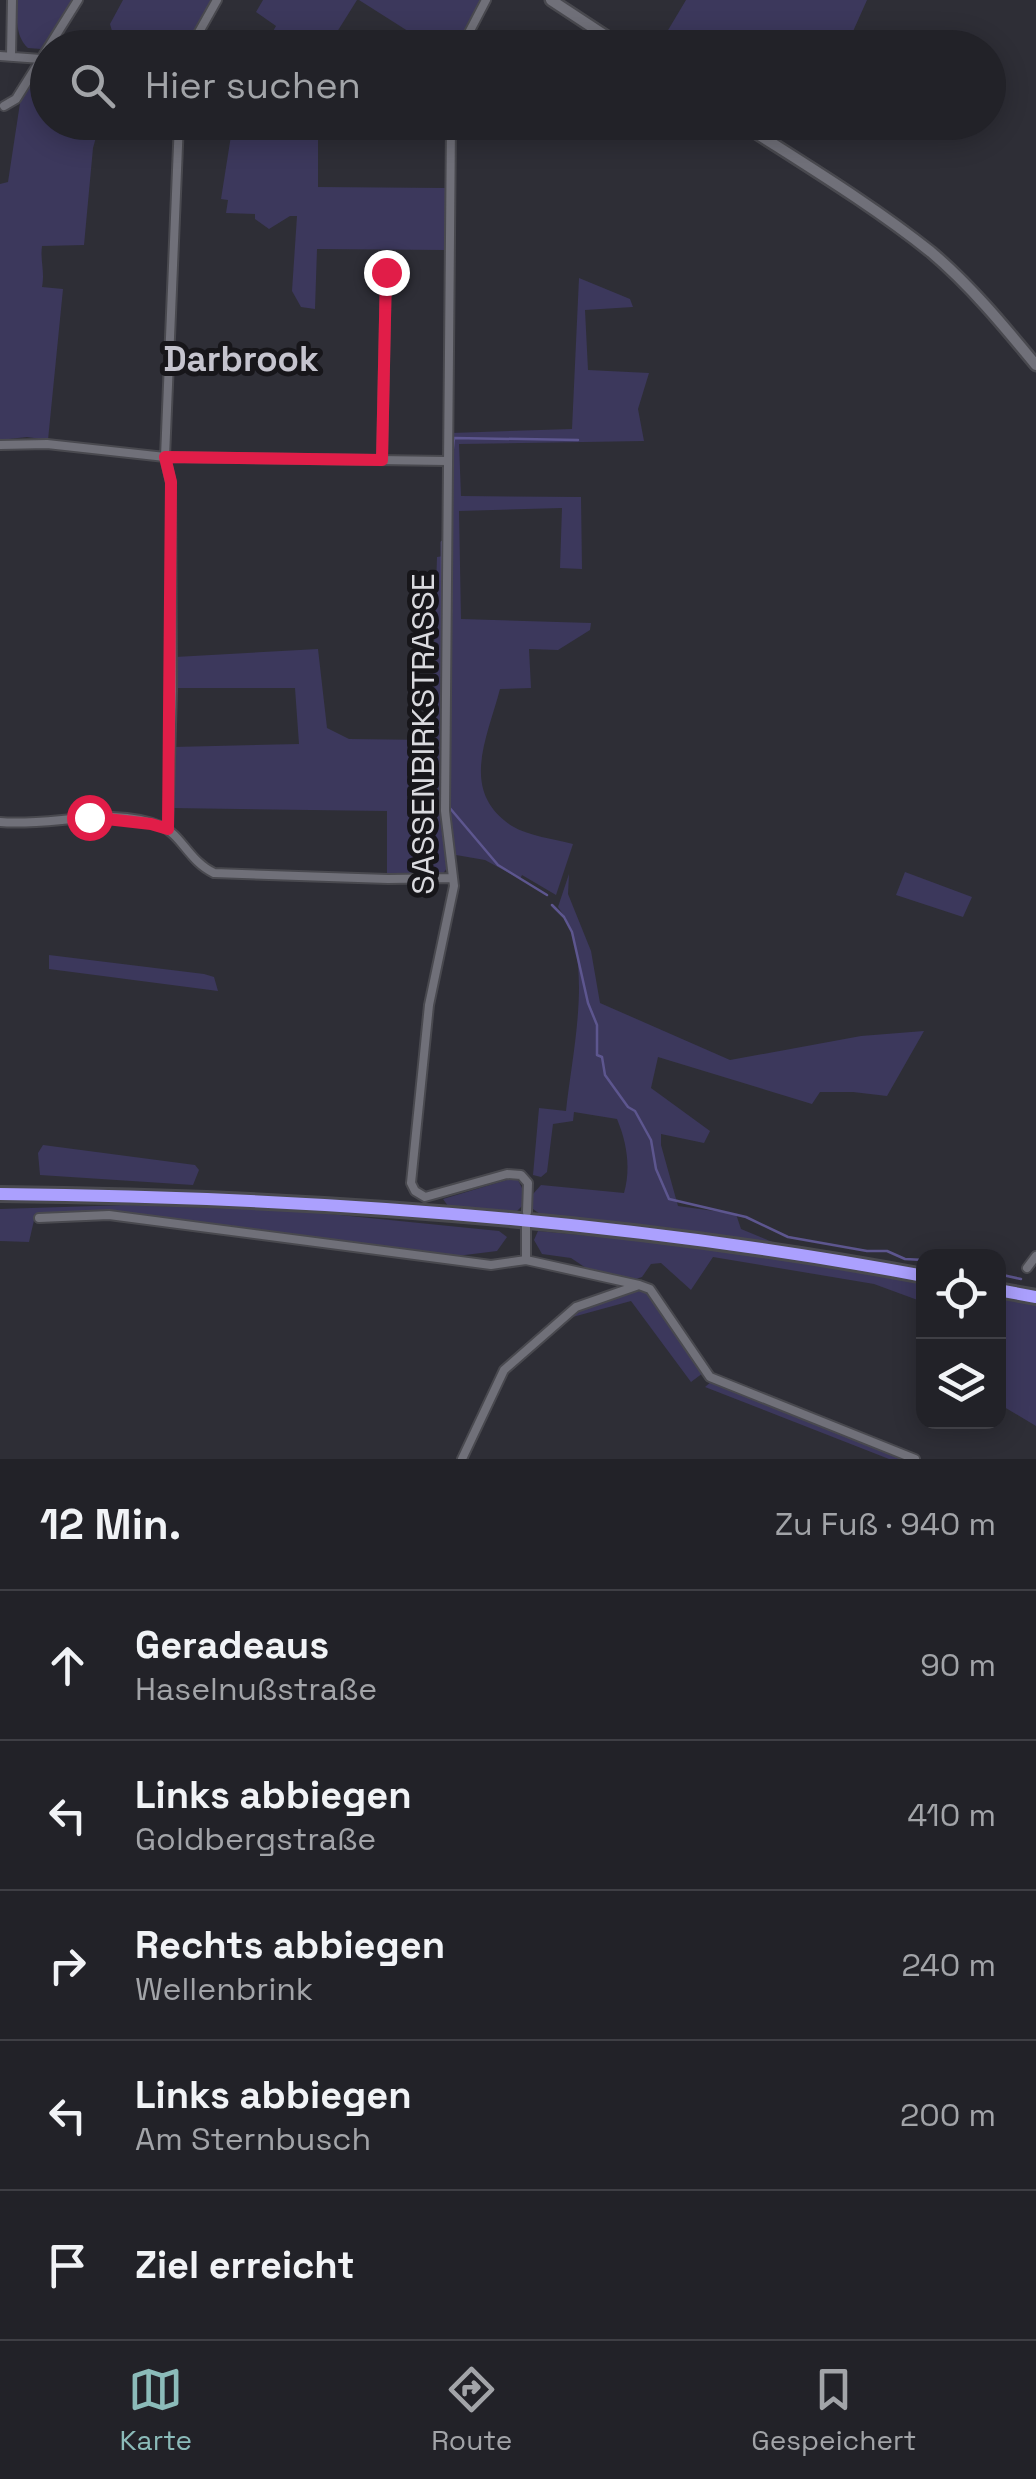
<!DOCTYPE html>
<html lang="de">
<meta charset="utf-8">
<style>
:root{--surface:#222228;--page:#2e2f34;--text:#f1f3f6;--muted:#a2a4a8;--line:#3f3f45;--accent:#8bbbb9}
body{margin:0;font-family:"Space Grotesk",sans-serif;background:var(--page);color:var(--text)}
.controls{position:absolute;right:30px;bottom:30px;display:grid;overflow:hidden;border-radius:20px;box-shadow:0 5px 25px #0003}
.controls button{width:90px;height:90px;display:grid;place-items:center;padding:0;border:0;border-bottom:2px solid var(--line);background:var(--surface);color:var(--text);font:50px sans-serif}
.stop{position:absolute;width:30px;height:30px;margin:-22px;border:8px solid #e11d48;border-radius:50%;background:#fff}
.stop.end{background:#e11d48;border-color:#fff;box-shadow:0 2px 10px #0008}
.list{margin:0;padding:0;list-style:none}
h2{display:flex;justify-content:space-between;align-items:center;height:130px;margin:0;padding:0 40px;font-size:42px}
h2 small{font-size:32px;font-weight:400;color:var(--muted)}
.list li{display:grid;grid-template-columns:65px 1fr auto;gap:30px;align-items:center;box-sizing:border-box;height:150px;padding:0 40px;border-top:2px solid var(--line)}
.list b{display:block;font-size:38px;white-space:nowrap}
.list p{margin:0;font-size:32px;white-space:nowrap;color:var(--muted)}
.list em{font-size:32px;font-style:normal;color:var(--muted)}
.icon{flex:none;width:55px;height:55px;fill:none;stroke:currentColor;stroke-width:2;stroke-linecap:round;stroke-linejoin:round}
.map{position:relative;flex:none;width:1036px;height:1459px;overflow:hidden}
.search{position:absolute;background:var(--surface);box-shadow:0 5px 25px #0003;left:30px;right:30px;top:30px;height:110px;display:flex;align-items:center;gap:25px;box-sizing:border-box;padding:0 35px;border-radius:55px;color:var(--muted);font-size:38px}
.sheet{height:880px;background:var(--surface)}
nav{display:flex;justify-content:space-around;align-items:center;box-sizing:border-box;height:140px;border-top:2px solid var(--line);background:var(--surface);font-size:28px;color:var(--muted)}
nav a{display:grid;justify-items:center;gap:5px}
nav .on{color:var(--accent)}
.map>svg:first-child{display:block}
.green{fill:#3c385c}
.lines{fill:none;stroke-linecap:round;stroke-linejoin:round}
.stream{stroke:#5d568f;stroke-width:2.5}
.street-casing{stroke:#49494f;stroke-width:12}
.secondary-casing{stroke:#49494f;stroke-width:15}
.highway-casing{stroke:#49494f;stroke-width:18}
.street{stroke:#707079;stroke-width:8}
.secondary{stroke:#707079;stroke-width:10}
.highway{stroke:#aba0fe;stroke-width:12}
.route{stroke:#e11d48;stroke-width:12}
.labels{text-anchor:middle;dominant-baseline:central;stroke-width:10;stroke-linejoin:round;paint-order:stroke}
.street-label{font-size:32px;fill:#dadadf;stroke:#17161a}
.neighbourhood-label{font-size:35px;font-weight:bold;fill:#c5c4ce;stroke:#17161a}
</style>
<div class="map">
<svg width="1036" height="1459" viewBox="0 0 1036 1459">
<rect width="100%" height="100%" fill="#2e2e36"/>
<path class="green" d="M 16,0 L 72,0 L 41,49 L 28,48 C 15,36 17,17 16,0 Z
M 123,0 L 213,0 L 185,47 L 117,47 L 122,36 L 112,31 L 110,24 Z
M 263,0 L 357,0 L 327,48 L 264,47 L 276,26 L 256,12 Z
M 359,0 L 480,0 L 455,47 L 433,47 Z
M 686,0 L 867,0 L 846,47 L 757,47 L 744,41 L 741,47 L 658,47 Z
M 47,58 L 48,122 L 100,123 L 93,148 L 84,245 L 42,246 C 40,261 45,271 42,287 L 63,289 L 48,440 L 27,437 L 0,440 L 0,184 L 8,182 L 20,103 Z
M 233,123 L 318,123 L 318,187 L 445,188 L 445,250 L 317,249 L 315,309 L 301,307 L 292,291 L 297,216 L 290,216 L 269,229 L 255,219 L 255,214 L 226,213 L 228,200 L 221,199 Z
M 579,278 L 630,299 L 633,307 L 585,310 L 588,370 L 649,373 L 638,409 L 644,441 L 459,444 L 461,496 L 581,497 L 582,569 L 560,568 L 562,508 L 459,511 L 461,619 L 591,623 L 590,630 L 558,650 L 529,649 L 531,688 L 500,689 C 487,739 459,791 512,826 C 528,836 555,839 573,844 L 556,895 L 522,875 L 520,879 L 485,860 L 456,855 L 450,818 L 440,819 L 447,868 L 442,875 L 387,876 L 387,811 L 171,808 L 173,747 L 299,744 L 295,688 L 175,688 L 175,657 L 318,649 L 327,728 L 349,739 L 431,740 L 437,557 L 450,555 L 451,433 L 572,429 Z
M 905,872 L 972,897 L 963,917 L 896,895 Z
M 569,874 L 568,894 L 591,951 L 600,1003 L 730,1060 L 861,1036 L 924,1031 L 887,1096 L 853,1092 L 820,1092 L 812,1104 L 658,1057 L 651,1088 L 710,1131 L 704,1143 L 661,1134 L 661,1145 L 678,1206 L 736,1214 L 741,1229 L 775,1243 L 663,1227 L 540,1214 L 533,1209 L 533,1194 L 541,1185 L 624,1193 C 631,1168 627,1143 617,1119 L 574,1112 L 573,1121 L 553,1124 L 547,1172 L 541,1177 L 533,1175 L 539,1108 L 566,1111 C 572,1052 596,955 558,907 Z
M 49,955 L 204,974 L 214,977 L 218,991 L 49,969 Z
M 43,1145 L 195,1165 L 199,1170 L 193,1185 L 40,1175 L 38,1153 Z
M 510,1179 L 518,1180 L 522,1188 L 522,1206 L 517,1211 L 448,1206 L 443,1199 Z
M 126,1205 L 300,1211 L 499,1231 L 507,1237 L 497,1251 L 457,1256 L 108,1213 L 35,1216 L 29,1242 L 0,1241 L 0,1209 Z
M 538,1231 L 719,1248 L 923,1282 L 923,1302 L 874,1284 L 713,1257 L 691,1290 L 661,1263 L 651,1264 L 642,1277 L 636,1279 L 586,1268 L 571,1258 L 542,1254 L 534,1240 Z
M 633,1288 L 647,1293 L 654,1302 L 703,1373 L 691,1382 L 631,1301 L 569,1318 L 576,1311 Z
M 998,1295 L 1036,1302 L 1036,1426 L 999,1404 Z
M 712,1381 L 909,1459 L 889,1459 L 705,1387 Z"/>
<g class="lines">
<path class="stream" d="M 452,456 L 454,438 L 578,440
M 451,601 L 451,558
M 450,634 L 451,610
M 442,676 L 442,542
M 442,693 L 442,752
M 449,807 L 498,865 L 547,895
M 552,905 L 564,917 L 572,932 L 588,1003 L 597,1025 L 597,1055 L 602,1057 L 605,1075 L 628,1107 L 635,1111 L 651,1140 L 656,1169 L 669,1199 L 746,1217 L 788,1237 L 867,1251 L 887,1251 L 905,1259 L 924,1260
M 998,1274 L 1021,1279"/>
<g class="street-casing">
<path id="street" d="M 48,48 L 78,0
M 190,48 L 217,0
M 461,48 L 486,0
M 0,56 L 41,59
M 11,56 L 12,0
M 4,106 L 16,99 L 48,48
M 451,122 L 445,811 L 454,886 L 429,1005 L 411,1183 L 415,1191 L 425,1197 L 507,1174 L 521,1175 L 528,1183 L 527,1212
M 0,445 L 47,444 L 165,457 L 447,461
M 382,460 L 386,272
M 0,822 C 53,827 111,805 163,827 C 181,835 190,862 214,873 L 388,879 L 453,878
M 168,829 L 172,691 L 171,483 L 165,457 L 179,122
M 39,1218 L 109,1215 L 491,1265 L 526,1260 L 639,1285
M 526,1226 L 526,1260
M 1027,1268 L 1036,1256
M 462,1459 L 504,1370 L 576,1307 L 639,1285 L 650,1289 L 710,1377 L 915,1459"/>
</g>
<g class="secondary-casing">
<path id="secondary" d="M 551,0 L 624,48
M 739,122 C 804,164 871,204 931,252 C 970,285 1003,325 1036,365"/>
</g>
<g class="highway-casing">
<path id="highway" d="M 0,1194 C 309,1197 620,1219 924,1276
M 998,1290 L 1036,1297"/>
</g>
<use href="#street" class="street"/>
<use href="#secondary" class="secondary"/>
<use href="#highway" class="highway"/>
</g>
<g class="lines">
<path class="route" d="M 89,817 L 151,824 L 168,829 L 171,482 L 165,457 L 382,460 L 386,272"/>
</g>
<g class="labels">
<g class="street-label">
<text transform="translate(423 734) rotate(-90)">SASSENBIRKSTRASSE</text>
</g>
<g class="neighbourhood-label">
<text x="241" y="359">Darbrook</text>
</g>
</g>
</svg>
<div class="controls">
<button><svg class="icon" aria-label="locate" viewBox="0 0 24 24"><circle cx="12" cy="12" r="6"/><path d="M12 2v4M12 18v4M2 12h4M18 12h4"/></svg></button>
<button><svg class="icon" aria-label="layers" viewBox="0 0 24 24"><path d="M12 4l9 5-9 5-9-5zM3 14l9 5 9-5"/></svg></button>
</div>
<div class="stop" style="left:89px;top:817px"></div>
<div class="stop end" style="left:386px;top:272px"></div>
<div class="search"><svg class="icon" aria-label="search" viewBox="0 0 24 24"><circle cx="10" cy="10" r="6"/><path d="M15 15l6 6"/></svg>Hier suchen</div>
</div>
<section class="sheet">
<h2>12 Min.<small>Zu Fuß · 940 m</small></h2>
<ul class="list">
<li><svg class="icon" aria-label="ahead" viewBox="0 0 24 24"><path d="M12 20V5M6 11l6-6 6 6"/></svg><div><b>Geradeaus</b><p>Haselnußstraße</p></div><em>90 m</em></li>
<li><svg class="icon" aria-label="left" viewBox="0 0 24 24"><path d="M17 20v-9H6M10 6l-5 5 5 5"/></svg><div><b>Links abbiegen</b><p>Goldbergstraße</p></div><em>410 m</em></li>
<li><svg class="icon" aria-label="right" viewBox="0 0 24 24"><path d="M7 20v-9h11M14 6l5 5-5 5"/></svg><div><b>Rechts abbiegen</b><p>Wellenbrink</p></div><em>240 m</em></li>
<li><svg class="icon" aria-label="left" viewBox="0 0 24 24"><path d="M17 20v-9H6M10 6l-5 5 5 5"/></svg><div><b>Links abbiegen</b><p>Am Sternbusch</p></div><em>200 m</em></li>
<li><svg class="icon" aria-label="arrive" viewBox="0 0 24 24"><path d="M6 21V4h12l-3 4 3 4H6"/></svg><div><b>Ziel erreicht</b></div></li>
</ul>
</section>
<nav>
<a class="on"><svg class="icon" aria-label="map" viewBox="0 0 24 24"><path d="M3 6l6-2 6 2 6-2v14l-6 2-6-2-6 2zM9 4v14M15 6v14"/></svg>Karte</a>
<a><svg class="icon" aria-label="directions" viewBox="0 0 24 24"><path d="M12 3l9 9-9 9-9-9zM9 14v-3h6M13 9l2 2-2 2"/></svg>Route</a>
<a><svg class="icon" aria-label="saved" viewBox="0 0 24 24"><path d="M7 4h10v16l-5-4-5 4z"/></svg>Gespeichert</a>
</nav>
